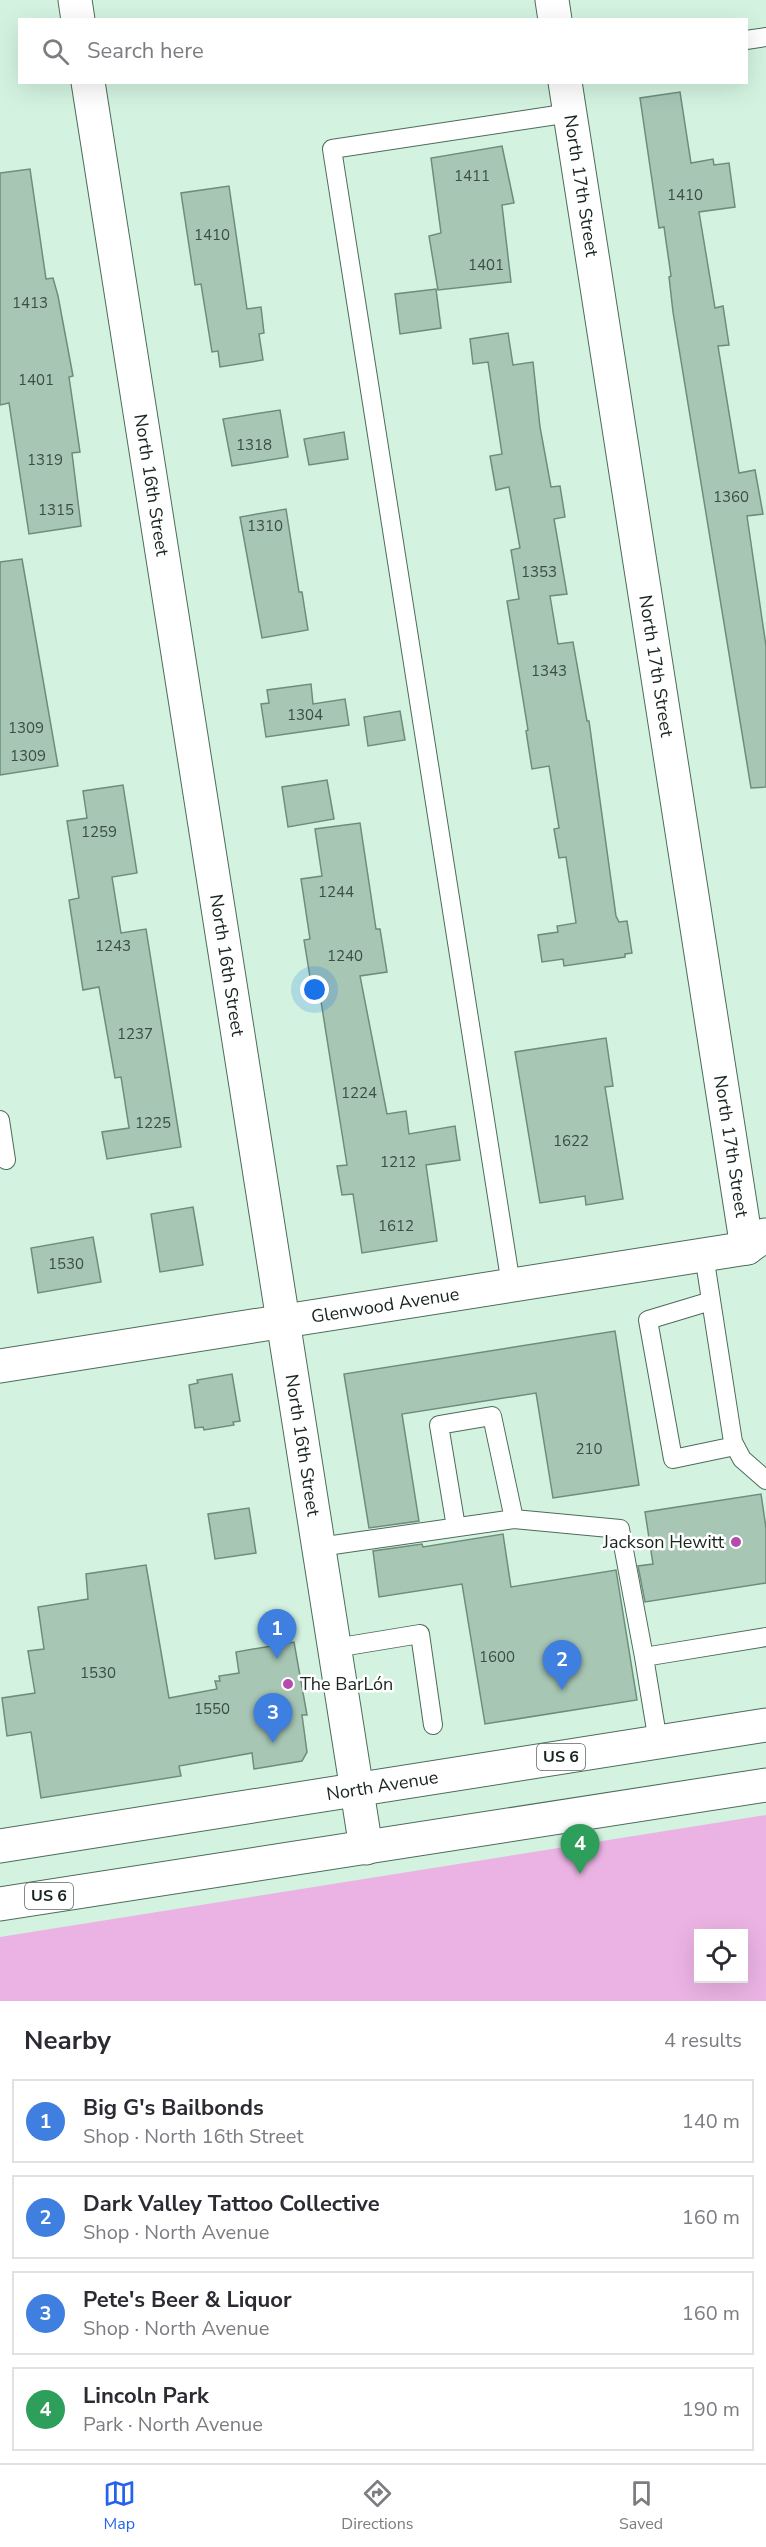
<!DOCTYPE html>
<meta charset="utf-8">
<style>
:root{--surface:#fff;--page:#f7f7f7;--text:#2b2b33;--muted:#7c7c81;--line:#e1e1e2;--accent:#2563eb}
body{margin:0;font-family:"Nunito Sans",sans-serif;background:var(--page);color:var(--text)}
.controls{position:absolute;right:18px;bottom:18px;display:grid;overflow:hidden;border-radius:0px;box-shadow:0 6px 24px #0002}
.controls button{width:54px;height:54px;display:grid;place-items:center;padding:0;border:0;border-bottom:2px solid var(--line);background:var(--surface);color:var(--text);font:30px sans-serif}
.you{position:absolute;left:315px;top:990px;width:21px;height:21px;margin:-15px;border:4px solid #fff;border-radius:50%;background:#1a73e8;box-shadow:0 0 0 9px #1a73e833}
.badge{display:grid;place-items:center;width:39px;height:39px;border-radius:50%;background:var(--accent);color:#fff;font-size:20px;font-weight:700}
.pin{position:absolute;translate:-50% -50px;filter:drop-shadow(0 2px 3px #0008)}
.pin::after{content:'';position:absolute;top:32px;width:21px;height:18px;background:inherit;clip-path:polygon(0 0,100% 0,50% 100%)}
.list{margin:0;padding:0;list-style:none}
h2{display:flex;justify-content:space-between;align-items:center;height:78px;margin:0;padding:0 24px;font-size:26px}
h2 small{font-size:20px;font-weight:400;color:var(--muted)}
.list li{display:grid;grid-template-columns:39px 1fr auto;gap:18px;align-items:center;box-sizing:border-box;height:84px;margin:0 12px 12px;padding:0 12px;border:2px solid var(--line);border-radius:0px}
.list b{display:block;font-size:22px;white-space:nowrap}
.list p{margin:0;font-size:20px;white-space:nowrap;color:var(--muted)}
.list em{font-size:20px;font-style:normal;color:var(--muted)}
.icon{flex:none;width:33px;height:33px;fill:none;stroke:currentColor;stroke-width:2;stroke-linecap:round;stroke-linejoin:round}
.map{position:relative;flex:none;width:766px;height:2001px;overflow:hidden}
.search{position:absolute;background:var(--surface);box-shadow:0 6px 24px #0002;left:18px;right:18px;top:18px;height:66px;display:flex;align-items:center;gap:15px;box-sizing:border-box;padding:0 21px;border-radius:0px;color:var(--muted);font-size:22px}
.sheet{height:462px;background:var(--surface)}
nav{display:flex;justify-content:space-around;align-items:center;box-sizing:border-box;height:84px;border-top:2px solid var(--line);background:var(--surface);font-size:16px;color:var(--muted)}
nav a{display:grid;justify-items:center;gap:3px}
nav .on{color:var(--accent)}
.map>svg:first-child{display:block}
.green{fill:#eab3e3;fill-rule:evenodd}
.building{fill:#a7c6b4;stroke:#6e8d7b;stroke-width:1.5}
.lines{fill:none;stroke-linecap:round;stroke-linejoin:round}
.lane-casing{stroke:#4e6b5a;stroke-width:20}
.street-casing{stroke:#4e6b5a;stroke-width:35}
.primary-casing{stroke:#4e6b5a;stroke-width:35}
.lane{stroke:#fff;stroke-width:18}
.street{stroke:#fff;stroke-width:33}
.primary{stroke:#fff;stroke-width:33}
.poi-dot{fill:#b54bad;stroke:#fff;stroke-width:2}
.labels{text-anchor:middle;dominant-baseline:central;stroke-width:5;stroke-linejoin:round;paint-order:stroke}
.number-label{font-size:15px;fill:#3c4d44}
.shield{fill:#fff;stroke:#5e6662;stroke-width:1.5}
.shield-label{font-size:16px;font-weight:bold;fill:#19251f}
.street-label{font-size:18px;fill:#19251f;stroke:#fff}
.poi-label{font-size:18px;fill:#19251f;stroke:#fff;text-anchor:end}
</style>
<div class="map">
<svg width="766" height="2001" viewBox="0 0 766 2001">
<rect width="100%" height="100%" fill="#d3f3e0"/>
<path class="green" d="M 766,1815 L 766,2001 L 0,2001 L 0,1937 ZM 698,1934 L 744,1934 L 744,1978 L 698,1978 Z"/>
<path class="building" d="M 680,92 L 691,163 L 713,159 L 714,165 L 729,163 L 735,207 L 699,212 L 715,308 L 723,306 L 729,345 L 718,346 L 739,473 L 755,470 L 763,514 L 747,516 L 766,646 L 766,787 L 751,788 L 673,312 L 669,277 L 671,276 L 664,227 L 659,228 L 640,98 Z
M 502,146 L 514,203 L 502,205 L 511,282 L 438,290 L 429,236 L 441,233 L 431,158 Z
M 30,169 L 46,279 L 53,278 L 58,296 L 73,376 L 69,377 L 80,452 L 72,453 L 81,526 L 29,534 L 9,403 L 0,405 L 0,173 Z
M 229,186 L 247,309 L 261,307 L 264,333 L 259,334 L 263,360 L 220,367 L 218,351 L 212,352 L 201,284 L 195,285 L 181,193 Z
M 436,289 L 441,328 L 400,334 L 395,294 Z
M 508,333 L 513,365 L 533,362 L 540,427 L 551,487 L 560,486 L 565,517 L 554,519 L 567,594 L 550,596 L 558,644 L 573,642 L 587,721 L 589,721 L 616,916 L 619,922 L 627,921 L 632,953 L 625,954 L 625,957 L 564,966 L 563,959 L 542,962 L 538,935 L 558,932 L 557,926 L 576,923 L 566,857 L 559,858 L 554,829 L 559,828 L 549,766 L 532,769 L 526,731 L 528,730 L 507,601 L 519,599 L 511,550 L 520,548 L 509,487 L 496,490 L 490,456 L 502,454 L 488,362 L 473,364 L 470,339 Z
M 280,410 L 288,457 L 232,466 L 223,419 Z
M 344,432 L 348,459 L 309,465 L 304,439 Z
M 286,509 L 299,592 L 302,592 L 308,630 L 262,638 L 240,517 Z
M 22,559 L 58,766 L 0,775 L 0,562 Z
M 311,684 L 313,704 L 345,699 L 349,725 L 266,737 L 261,704 L 269,703 L 267,690 Z
M 400,711 L 405,740 L 368,746 L 364,717 Z
M 327,780 L 334,819 L 288,827 L 282,787 Z
M 123,785 L 137,873 L 112,877 L 121,933 L 146,929 L 181,1147 L 107,1159 L 102,1132 L 129,1128 L 121,1077 L 115,1078 L 99,987 L 83,990 L 69,900 L 79,898 L 67,821 L 87,818 L 83,791 Z
M 360,823 L 376,929 L 380,929 L 387,972 L 360,976 L 387,1114 L 406,1111 L 409,1134 L 455,1126 L 460,1160 L 426,1165 L 437,1241 L 362,1253 L 353,1194 L 342,1195 L 337,1166 L 347,1165 L 317,976 L 310,977 L 304,940 L 310,939 L 301,879 L 322,876 L 315,829 Z
M 606,1038 L 613,1086 L 605,1087 L 623,1199 L 586,1205 L 585,1196 L 540,1203 L 515,1052 Z
M 193,1207 L 203,1265 L 160,1272 L 151,1214 Z
M 93,1237 L 101,1282 L 38,1293 L 31,1248 Z
M 615,1331 L 639,1485 L 553,1498 L 536,1393 L 402,1414 L 419,1521 L 369,1528 L 344,1374 Z
M 232,1374 L 240,1421 L 233,1422 L 234,1425 L 204,1430 L 203,1427 L 195,1428 L 189,1385 L 198,1383 L 197,1380 Z
M 761,1494 L 766,1528 L 766,1583 L 645,1602 L 638,1566 L 653,1564 L 645,1512 Z
M 249,1508 L 256,1553 L 215,1559 L 208,1514 Z
M 503,1534 L 511,1587 L 616,1570 L 637,1700 L 485,1724 L 462,1584 L 379,1597 L 373,1551 L 422,1544 L 423,1547 Z
M 146,1565 L 169,1698 L 217,1689 L 215,1681 L 220,1681 L 219,1676 L 239,1673 L 236,1652 L 294,1642 L 307,1715 L 302,1715 L 307,1752 L 302,1761 L 254,1769 L 252,1753 L 179,1766 L 181,1776 L 41,1798 L 31,1732 L 7,1736 L 2,1698 L 35,1693 L 28,1651 L 44,1649 L 38,1607 L 88,1599 L 86,1574 Z"/>
<g class="lines">
<g class="lane-casing">
<path id="lane" d="M 746,40 L 766,37
M 0,1120 L 6,1160
M 704,1255 L 733,1442 L 742,1459 L 766,1480
M 511,1285 L 332,149 L 570,113
M 711,1301 L 648,1320 L 673,1459 L 735,1446
M 456,1527 L 439,1425 L 492,1416 L 514,1519
M 319,1547 L 514,1519 L 620,1529 L 644,1657
M 335,1648 L 420,1634 L 433,1725
M 658,1742 L 644,1657 L 766,1637"/>
</g>
<g class="street-casing">
<g id="street">
<path d="M 75,0 L 78,20"/>
<path d="M 552,0 L 555,20"/>
<path id="s1" d="M 88,82 L 366,1848"/>
<path id="s2" d="M 565,82 L 747,1248"/>
<path id="s3" d="M 0,1366 L 747,1248 L 765,1235"/>
</g>
</g>
<g class="primary-casing">
<g id="primary">
<path id="s4" d="M 0,1846 L 766,1725"/>
<path d="M 0,1904 L 766,1785"/>
</g>
</g>
<use href="#lane" class="lane"/>
<use href="#street" class="street"/>
<use href="#primary" class="primary"/>
</g>
<g class="poi-dot">
<circle cx="736" cy="1542" r="6"/>
<circle cx="288" cy="1684" r="6"/>
</g>
<g class="labels">
<g class="number-label">
<text x="472" y="176">1411</text>
<text x="685" y="195">1410</text>
<text x="212" y="235">1410</text>
<text x="486" y="265">1401</text>
<text x="30" y="303">1413</text>
<text x="36" y="380">1401</text>
<text x="254" y="445">1318</text>
<text x="45" y="460">1319</text>
<text x="731" y="497">1360</text>
<text x="56" y="510">1315</text>
<text x="265" y="526">1310</text>
<text x="539" y="572">1353</text>
<text x="549" y="671">1343</text>
<text x="305" y="715">1304</text>
<text x="26" y="728">1309</text>
<text x="28" y="756">1309</text>
<text x="99" y="832">1259</text>
<text x="336" y="892">1244</text>
<text x="113" y="946">1243</text>
<text x="345" y="956">1240</text>
<text x="135" y="1034">1237</text>
<text x="359" y="1093">1224</text>
<text x="153" y="1123">1225</text>
<text x="571" y="1141">1622</text>
<text x="398" y="1162">1212</text>
<text x="396" y="1226">1612</text>
<text x="66" y="1264">1530</text>
<text x="589" y="1449">210</text>
<text x="497" y="1657">1600</text>
<text x="98" y="1673">1530</text>
<text x="212" y="1709">1550</text>
</g>
<g class="shield">
<rect x="537" y="1744" width="48" height="26" rx="4.5"/>
<rect x="25" y="1883" width="48" height="26" rx="4.5"/>
</g>
<g class="shield-label">
<text x="561" y="1757">US 6</text>
<text x="49" y="1896">US 6</text>
</g>
<g class="street-label">
<text stroke="none"><textPath href="#s2" startOffset="105">North 17th Street</textPath></text>
<text stroke="none"><textPath href="#s1" startOffset="408">North 16th Street</textPath></text>
<text stroke="none"><textPath href="#s2" startOffset="591">North 17th Street</textPath></text>
<text stroke="none"><textPath href="#s1" startOffset="894">North 16th Street</textPath></text>
<text stroke="none"><textPath href="#s2" startOffset="1077">North 17th Street</textPath></text>
<text stroke="none"><textPath href="#s3" startOffset="390">Glenwood Avenue</textPath></text>
<text stroke="none"><textPath href="#s1" startOffset="1380">North 16th Street</textPath></text>
<text stroke="none"><textPath href="#s4" startOffset="387">North Avenue</textPath></text>
</g>
<g class="poi-label">
<text x="724" y="1542">Jackson Hewitt</text>
<text x="300" y="1684" text-anchor="start">The BarLón</text>
</g>
</g>
</svg>
<div class="controls">
<button><svg class="icon" aria-label="locate" viewBox="0 0 24 24"><circle cx="12" cy="12" r="6"/><path d="M12 2v4M12 18v4M2 12h4M18 12h4"/></svg></button>
</div>
<div class="you"></div>
<div class="pin badge" style="left:277px;top:1659px;background:#3f7fe0">1</div>
<div class="pin badge" style="left:562px;top:1690px;background:#3f7fe0">2</div>
<div class="pin badge" style="left:273px;top:1743px;background:#3f7fe0">3</div>
<div class="pin badge" style="left:580px;top:1874px;background:#2e9e5b">4</div>
<div class="search"><svg class="icon" aria-label="search" viewBox="0 0 24 24"><circle cx="10" cy="10" r="6"/><path d="M15 15l6 6"/></svg>Search here</div>
</div>
<section class="sheet">
<h2>Nearby<small>4 results</small></h2>
<ul class="list">
<li><span class="badge" style="background:#3f7fe0">1</span><div><b>Big G's Bailbonds</b><p>Shop · North 16th Street</p></div><em>140 m</em></li>
<li><span class="badge" style="background:#3f7fe0">2</span><div><b>Dark Valley Tattoo Collective</b><p>Shop · North Avenue</p></div><em>160 m</em></li>
<li><span class="badge" style="background:#3f7fe0">3</span><div><b>Pete's Beer &amp; Liquor</b><p>Shop · North Avenue</p></div><em>160 m</em></li>
<li><span class="badge" style="background:#2e9e5b">4</span><div><b>Lincoln Park</b><p>Park · North Avenue</p></div><em>190 m</em></li>
</ul>
</section>
<nav>
<a class="on"><svg class="icon" aria-label="map" viewBox="0 0 24 24"><path d="M3 6l6-2 6 2 6-2v14l-6 2-6-2-6 2zM9 4v14M15 6v14"/></svg>Map</a>
<a><svg class="icon" aria-label="directions" viewBox="0 0 24 24"><path d="M12 3l9 9-9 9-9-9zM9 14v-3h6M13 9l2 2-2 2"/></svg>Directions</a>
<a><svg class="icon" aria-label="saved" viewBox="0 0 24 24"><path d="M7 4h10v16l-5-4-5 4z"/></svg>Saved</a>
</nav>
